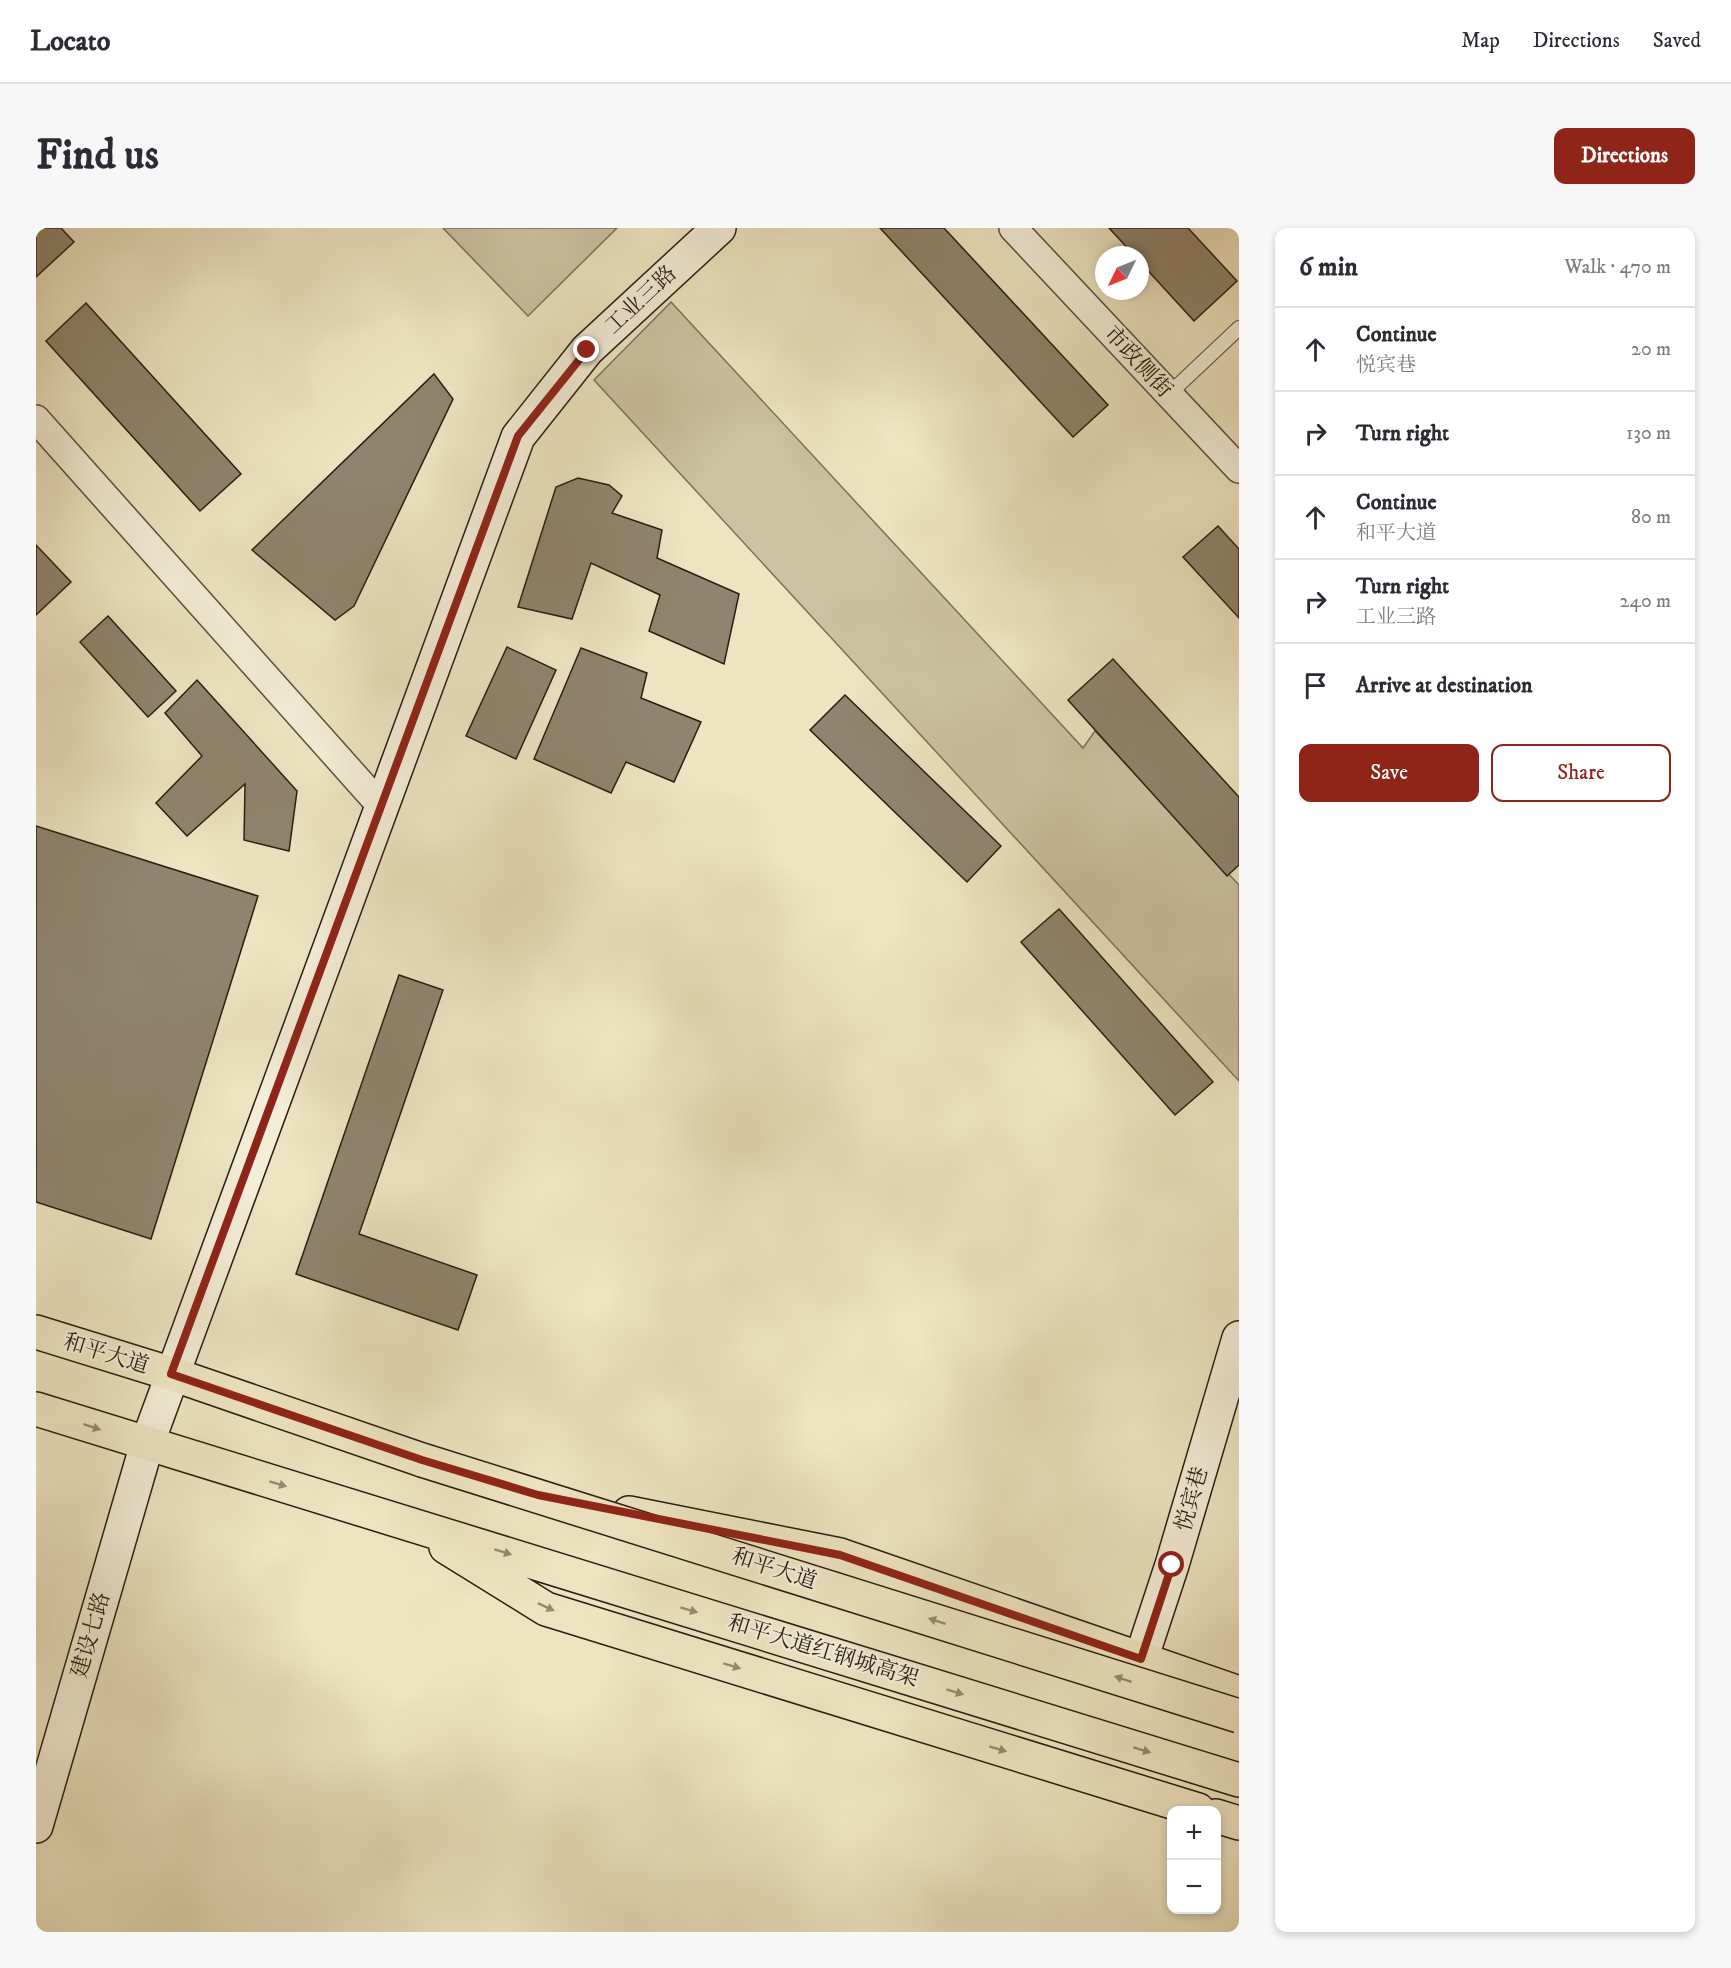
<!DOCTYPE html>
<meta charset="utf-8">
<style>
:root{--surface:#fff;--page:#f7f7f7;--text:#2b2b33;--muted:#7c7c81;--line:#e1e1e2;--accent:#8f2418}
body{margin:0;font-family:"IM FELL DW Pica","Noto Serif SC",serif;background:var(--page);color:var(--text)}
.controls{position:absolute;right:18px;bottom:18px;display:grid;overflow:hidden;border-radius:12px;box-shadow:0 3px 9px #0003}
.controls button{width:54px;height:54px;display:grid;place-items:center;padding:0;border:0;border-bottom:2px solid var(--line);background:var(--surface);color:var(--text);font:30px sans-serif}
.compass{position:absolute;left:1059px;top:18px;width:54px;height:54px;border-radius:50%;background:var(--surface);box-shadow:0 3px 9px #0003;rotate:227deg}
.stop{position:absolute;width:18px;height:18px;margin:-14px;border:4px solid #8f2418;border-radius:50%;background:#fff}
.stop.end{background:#8f2418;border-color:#fff;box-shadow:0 2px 6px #0008}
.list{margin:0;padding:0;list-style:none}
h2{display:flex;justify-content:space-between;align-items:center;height:78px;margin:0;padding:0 24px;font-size:26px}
h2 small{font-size:20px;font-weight:400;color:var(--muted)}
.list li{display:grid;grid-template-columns:39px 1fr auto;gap:18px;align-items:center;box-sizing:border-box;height:84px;padding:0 24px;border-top:2px solid var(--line)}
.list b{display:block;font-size:22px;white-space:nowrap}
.list p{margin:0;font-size:20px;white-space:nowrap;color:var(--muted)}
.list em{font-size:20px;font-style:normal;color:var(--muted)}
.actions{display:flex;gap:12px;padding:18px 24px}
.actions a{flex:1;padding:14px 0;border:2px solid var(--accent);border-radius:12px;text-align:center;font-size:21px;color:var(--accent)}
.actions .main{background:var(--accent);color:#fff}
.icon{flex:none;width:33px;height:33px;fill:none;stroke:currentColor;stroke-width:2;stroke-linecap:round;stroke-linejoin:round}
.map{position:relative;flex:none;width:1203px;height:1704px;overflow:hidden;border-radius:12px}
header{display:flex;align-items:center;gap:36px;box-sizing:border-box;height:84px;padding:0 30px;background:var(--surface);border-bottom:2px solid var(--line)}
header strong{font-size:28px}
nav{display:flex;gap:33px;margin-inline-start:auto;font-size:21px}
.intro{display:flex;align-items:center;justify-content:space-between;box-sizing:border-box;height:144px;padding:0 36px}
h1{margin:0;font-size:42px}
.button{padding:15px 27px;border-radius:12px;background:var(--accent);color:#fff;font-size:21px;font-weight:700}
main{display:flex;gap:36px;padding:0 36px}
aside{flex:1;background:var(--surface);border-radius:12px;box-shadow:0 3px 9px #0003}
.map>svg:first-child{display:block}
.green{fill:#cdc2a4;stroke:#7c705b;stroke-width:1.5}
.building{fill:#90846e;stroke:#2a1d12;stroke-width:1.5}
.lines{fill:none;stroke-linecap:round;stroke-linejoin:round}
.lane-casing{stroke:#5b4f3e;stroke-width:16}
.street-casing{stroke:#5b4f3e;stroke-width:30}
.secondary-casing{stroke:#2a1d12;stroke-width:36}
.primary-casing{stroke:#2a1d12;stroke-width:36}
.lane{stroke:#f4edd7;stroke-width:14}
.street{stroke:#f4edd7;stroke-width:27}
.secondary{stroke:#f4edd7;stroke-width:33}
.primary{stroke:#eee4c2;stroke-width:33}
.primary-bridge-casing{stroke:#2a1d12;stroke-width:36;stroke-linecap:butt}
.primary-bridge{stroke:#eee4c2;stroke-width:33}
.oneway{fill:#968a73}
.route{stroke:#8f2418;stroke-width:8}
.labels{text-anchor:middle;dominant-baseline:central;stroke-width:4.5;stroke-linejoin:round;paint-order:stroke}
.street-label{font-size:22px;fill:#2a1d12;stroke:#f4edd7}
</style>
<header>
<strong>Locato</strong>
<nav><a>Map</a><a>Directions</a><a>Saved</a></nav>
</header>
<div class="intro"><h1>Find us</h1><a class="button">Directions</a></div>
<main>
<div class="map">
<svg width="1203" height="1704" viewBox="0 0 1203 1704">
<rect width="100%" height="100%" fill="#eee4c2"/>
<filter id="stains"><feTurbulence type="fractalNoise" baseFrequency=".00333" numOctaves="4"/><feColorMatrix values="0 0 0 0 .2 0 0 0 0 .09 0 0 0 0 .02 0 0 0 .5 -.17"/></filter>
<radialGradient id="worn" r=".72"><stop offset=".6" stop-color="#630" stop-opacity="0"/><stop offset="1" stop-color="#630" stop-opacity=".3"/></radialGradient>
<path class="green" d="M 407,0 L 581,0 L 492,88 Z
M 635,74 L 1047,520 L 1059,503 L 1203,657 L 1203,853 L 558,152 Z"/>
<path class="building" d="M 0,0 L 25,0 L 38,14 L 0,49 Z
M 844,0 L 908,0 L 1072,177 L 1037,209 Z
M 1073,0 L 1152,0 L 1201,53 L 1158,93 L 1104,34 L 1104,27 L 1098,27 Z
M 50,75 L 205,246 L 164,283 L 10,113 Z
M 398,146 L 417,171 L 318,378 L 299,392 L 216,322 Z
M 542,250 L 573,257 L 586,268 L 576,285 L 626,302 L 621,330 L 703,366 L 688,436 L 613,403 L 624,367 L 555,335 L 536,391 L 482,379 L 520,259 Z
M 1182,298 L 1203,321 L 1203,390 L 1147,329 Z
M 0,317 L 35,354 L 0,387 Z
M 72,388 L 140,463 L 112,489 L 44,414 Z
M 471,419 L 520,442 L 480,531 L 430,508 Z
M 545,420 L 611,445 L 605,470 L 665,494 L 638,554 L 590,534 L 575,565 L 498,531 Z
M 1077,431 L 1203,569 L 1203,637 L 1191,648 L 1032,472 Z
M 161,452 L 261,563 L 253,623 L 208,612 L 209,556 L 151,608 L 120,575 L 166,528 L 129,485 Z
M 809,467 L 965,618 L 931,654 L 774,502 Z
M 0,598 L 222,668 L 115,1011 L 0,974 Z
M 1023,681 L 1177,854 L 1139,887 L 985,714 Z
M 363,747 L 407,762 L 323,1006 L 441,1047 L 422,1102 L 260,1046 Z"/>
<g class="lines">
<g class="lane-casing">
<path id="lane" d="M 1133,166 L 1203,100"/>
</g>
<g class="street-casing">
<path id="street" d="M 977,0 L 1203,241
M 0,191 L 345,578"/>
</g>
<g class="secondary-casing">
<path id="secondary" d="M 1105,1431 L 1136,1337 L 1203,1110
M 0,1598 L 111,1216 L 482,209 L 551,122 L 683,0"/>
</g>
<g class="primary-casing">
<path id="primary" d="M 0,1104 L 136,1146 L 386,1232
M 0,1181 L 1203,1552
M 593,1285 L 804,1327 L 1203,1465
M 410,1319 L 510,1381 L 1162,1582
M 1180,1588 L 1203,1595"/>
</g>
<use href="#lane" class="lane"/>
<use href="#street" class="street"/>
<use href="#secondary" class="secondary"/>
<use href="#primary" class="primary"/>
<g class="primary-bridge-casing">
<path id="primary-bridge" d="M 386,1232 L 1203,1488"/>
</g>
<use href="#primary-bridge" class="primary-bridge"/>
</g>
<defs><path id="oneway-solid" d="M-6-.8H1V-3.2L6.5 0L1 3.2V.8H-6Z" transform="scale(1.5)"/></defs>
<g class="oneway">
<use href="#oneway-solid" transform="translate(56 1199) rotate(18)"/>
<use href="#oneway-solid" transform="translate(242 1256) rotate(17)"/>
<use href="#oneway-solid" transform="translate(467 1324) rotate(17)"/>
<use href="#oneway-solid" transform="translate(510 1379) rotate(25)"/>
<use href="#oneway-solid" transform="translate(653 1382) rotate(17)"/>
<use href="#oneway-solid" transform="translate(901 1393) rotate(-162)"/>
<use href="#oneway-solid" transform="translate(696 1438) rotate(17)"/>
<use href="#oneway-solid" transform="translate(1087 1451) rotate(-162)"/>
<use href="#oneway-solid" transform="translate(919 1464) rotate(17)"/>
<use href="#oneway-solid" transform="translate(962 1521) rotate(17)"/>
<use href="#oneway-solid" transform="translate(1106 1522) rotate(17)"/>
</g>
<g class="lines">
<path class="route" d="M 551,122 L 482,208 L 135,1146 L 386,1232 L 502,1267 L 804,1327 L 1105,1431 L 1136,1337"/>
</g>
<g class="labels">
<g class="street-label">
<text transform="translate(605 72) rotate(-43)">工业三路</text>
<text transform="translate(1102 134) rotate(47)">市政侧街</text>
<text transform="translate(70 1126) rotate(17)">和平大道</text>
<text transform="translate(1156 1271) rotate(-74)">悦宾巷</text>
<text transform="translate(738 1341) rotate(18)">和平大道</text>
<text transform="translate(55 1407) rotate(-74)">建设七路</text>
<text transform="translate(787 1423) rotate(17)">和平大道红钢城高架</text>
</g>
</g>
<rect width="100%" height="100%" filter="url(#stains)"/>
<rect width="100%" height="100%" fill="url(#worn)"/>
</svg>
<div class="controls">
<button>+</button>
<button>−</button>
</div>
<svg class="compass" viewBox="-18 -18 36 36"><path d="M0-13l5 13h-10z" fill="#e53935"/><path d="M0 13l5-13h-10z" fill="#7c7c81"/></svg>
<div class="stop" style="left:1136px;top:1337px"></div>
<div class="stop end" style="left:551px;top:122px"></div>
</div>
<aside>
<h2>6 min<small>Walk · 470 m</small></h2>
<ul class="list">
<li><svg class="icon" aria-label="ahead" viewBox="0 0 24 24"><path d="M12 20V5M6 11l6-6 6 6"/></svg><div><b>Continue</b><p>悦宾巷</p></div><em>20 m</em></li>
<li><svg class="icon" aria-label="right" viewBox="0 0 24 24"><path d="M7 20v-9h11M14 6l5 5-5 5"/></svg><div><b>Turn right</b></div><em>130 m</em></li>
<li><svg class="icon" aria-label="ahead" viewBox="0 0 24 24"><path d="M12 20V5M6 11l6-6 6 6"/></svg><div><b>Continue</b><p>和平大道</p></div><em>80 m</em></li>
<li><svg class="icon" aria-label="right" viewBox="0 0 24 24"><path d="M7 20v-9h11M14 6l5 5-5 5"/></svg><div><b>Turn right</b><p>工业三路</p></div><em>240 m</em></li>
<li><svg class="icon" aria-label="arrive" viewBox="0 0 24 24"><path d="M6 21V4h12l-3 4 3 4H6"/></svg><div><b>Arrive at destination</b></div></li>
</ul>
<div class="actions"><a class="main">Save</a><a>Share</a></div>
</aside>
</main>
